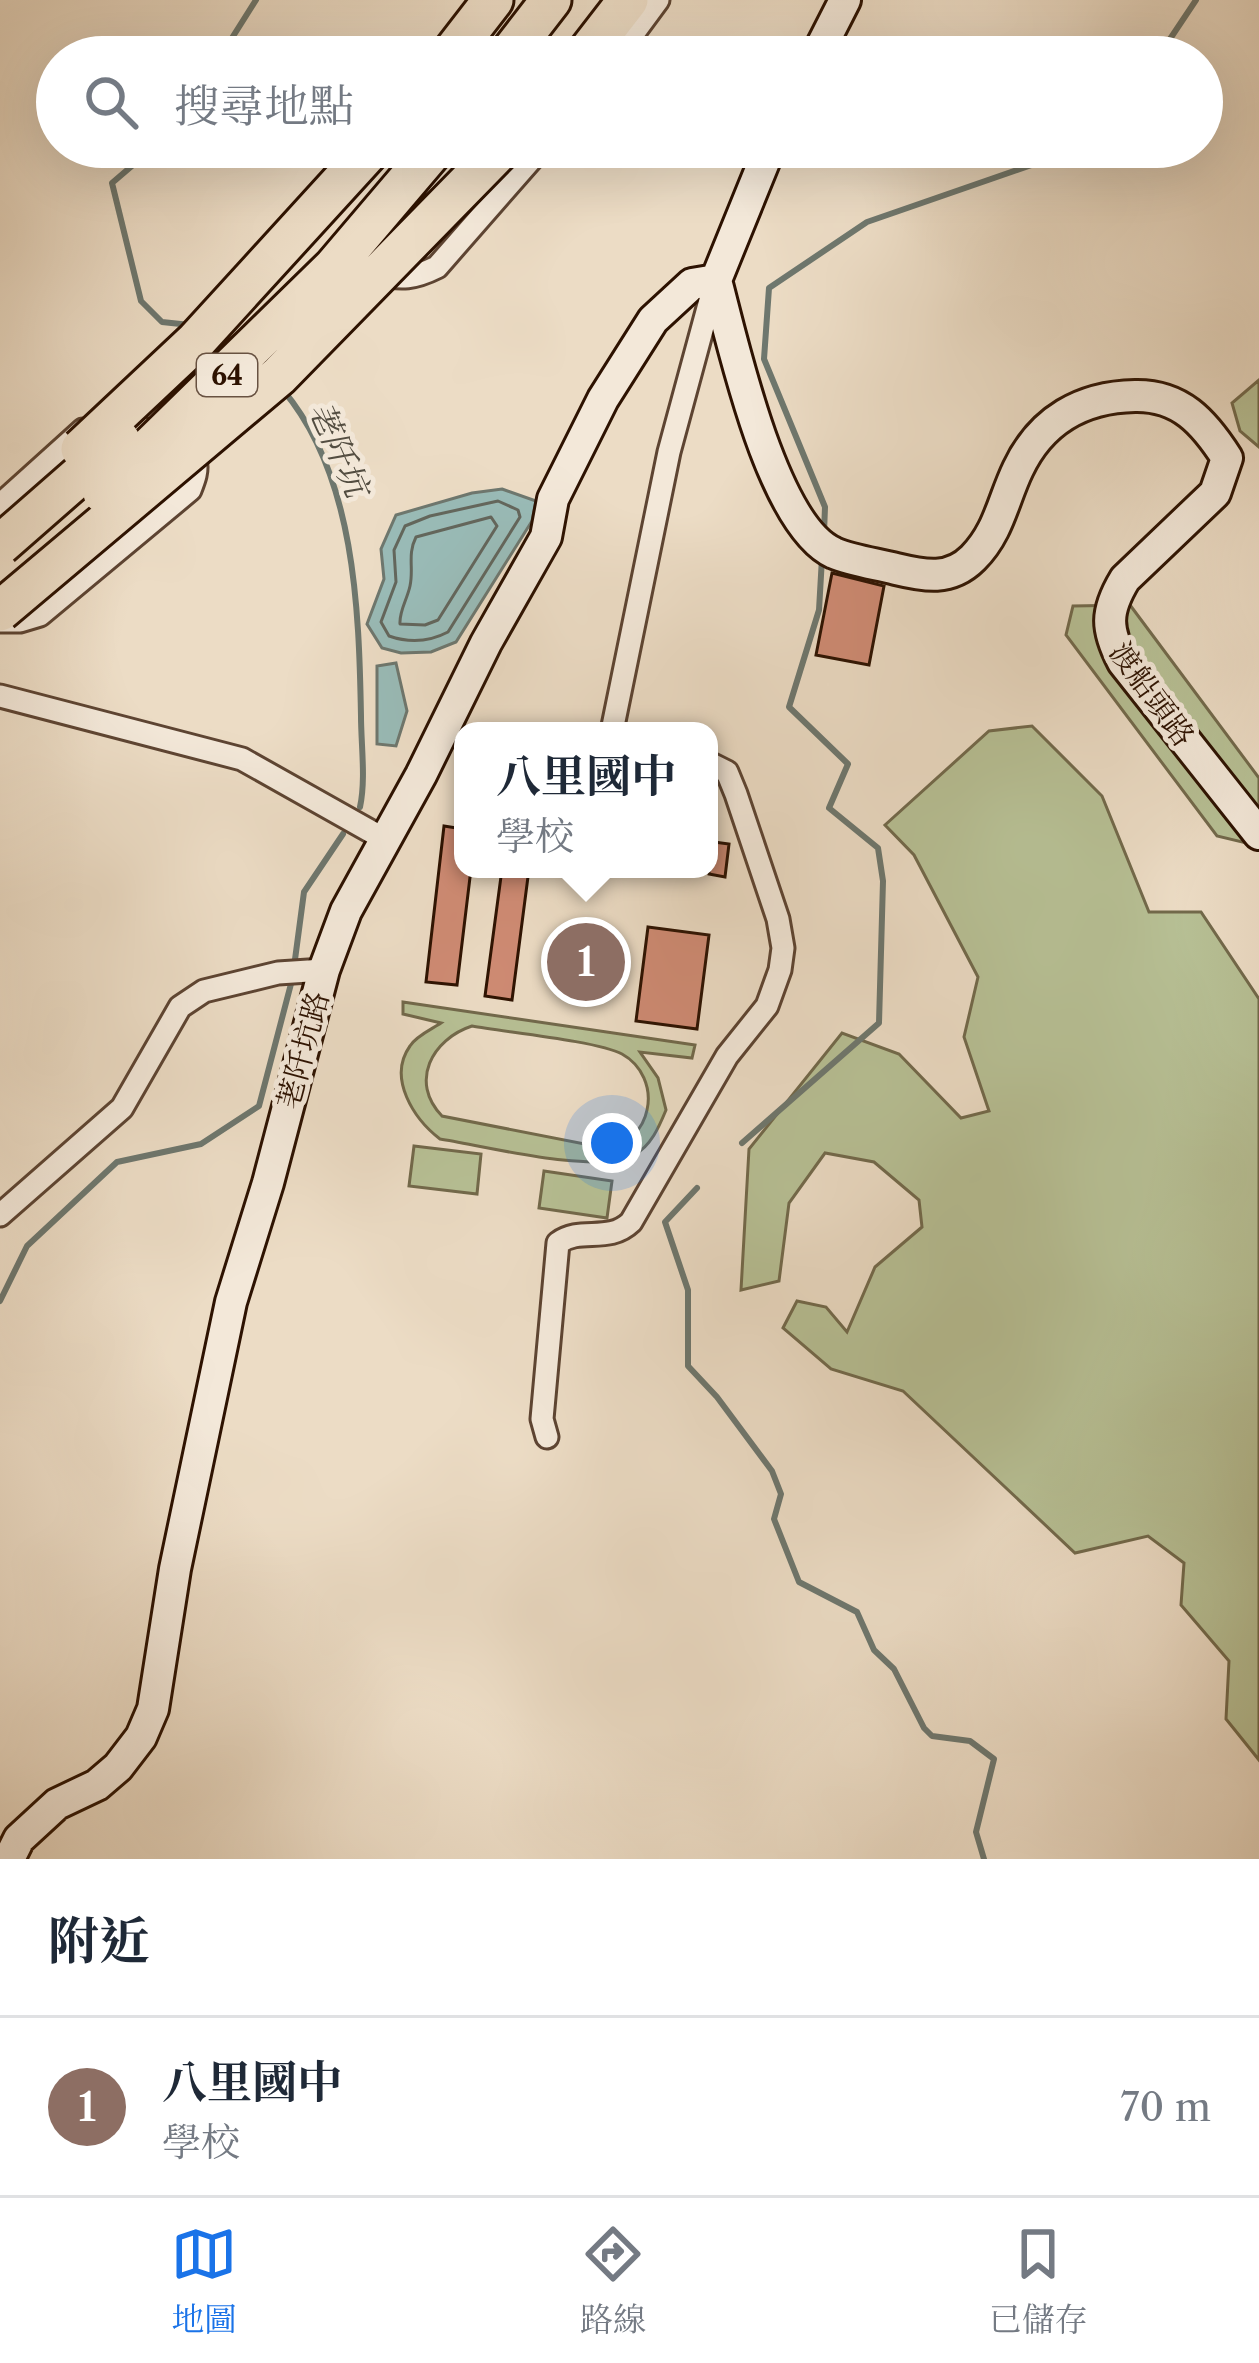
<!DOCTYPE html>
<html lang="zh-TW">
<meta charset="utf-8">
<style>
:root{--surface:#fff;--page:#f2f2f3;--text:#1f2937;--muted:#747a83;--line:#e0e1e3;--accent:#1a73e8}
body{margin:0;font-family:"Libre Caslon Text","Noto Serif TC",serif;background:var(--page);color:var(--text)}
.you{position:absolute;left:612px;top:1143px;width:42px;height:42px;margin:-30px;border:9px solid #fff;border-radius:50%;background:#1a73e8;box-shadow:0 0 0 18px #1a73e833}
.badge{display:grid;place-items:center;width:78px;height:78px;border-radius:50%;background:var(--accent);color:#fff;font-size:39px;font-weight:700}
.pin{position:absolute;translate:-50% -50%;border:6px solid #fff;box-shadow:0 3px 12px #0006}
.popup{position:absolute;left:454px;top:722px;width:264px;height:156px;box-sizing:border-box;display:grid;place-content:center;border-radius:24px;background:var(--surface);filter:drop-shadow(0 3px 9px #0005);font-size:39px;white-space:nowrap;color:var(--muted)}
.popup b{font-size:45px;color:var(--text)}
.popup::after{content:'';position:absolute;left:50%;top:100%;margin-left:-24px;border:24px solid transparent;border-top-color:var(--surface)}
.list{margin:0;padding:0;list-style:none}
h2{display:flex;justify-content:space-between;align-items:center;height:156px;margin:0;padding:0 48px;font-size:51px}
h2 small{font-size:39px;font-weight:400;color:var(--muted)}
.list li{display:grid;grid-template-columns:78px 1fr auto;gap:36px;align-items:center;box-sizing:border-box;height:180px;padding:0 48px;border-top:3px solid var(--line)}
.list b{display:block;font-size:45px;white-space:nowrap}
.list p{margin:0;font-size:39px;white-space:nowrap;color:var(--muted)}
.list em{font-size:39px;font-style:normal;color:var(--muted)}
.icon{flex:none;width:66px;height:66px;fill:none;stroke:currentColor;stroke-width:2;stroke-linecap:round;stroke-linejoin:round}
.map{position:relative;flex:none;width:1259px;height:1859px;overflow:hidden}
.search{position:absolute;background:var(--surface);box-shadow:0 12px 48px #0002;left:36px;right:36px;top:36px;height:132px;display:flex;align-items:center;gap:30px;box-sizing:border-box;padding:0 42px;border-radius:66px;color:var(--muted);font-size:45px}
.sheet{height:336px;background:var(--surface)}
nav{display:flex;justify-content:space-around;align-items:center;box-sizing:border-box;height:168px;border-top:3px solid var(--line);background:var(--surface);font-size:33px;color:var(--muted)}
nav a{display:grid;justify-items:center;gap:6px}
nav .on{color:var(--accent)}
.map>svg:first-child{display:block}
.green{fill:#b7c095;stroke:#72694b;stroke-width:3;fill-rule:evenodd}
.water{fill:#99bbb7;stroke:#6e776e;stroke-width:3}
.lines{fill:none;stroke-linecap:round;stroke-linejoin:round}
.shore{stroke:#63665c;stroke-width:3}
.stream{stroke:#6e776e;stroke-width:6}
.building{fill:#cf8b74;stroke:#2d1201;stroke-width:3}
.street-casing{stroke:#5d4432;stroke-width:27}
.secondary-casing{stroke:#2d1201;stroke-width:36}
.highway-casing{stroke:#2d1201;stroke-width:45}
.street{stroke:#f3e8d9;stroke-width:21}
.secondary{stroke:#f3e8d9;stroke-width:30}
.highway{stroke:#ecdcc5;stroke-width:39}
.highway-bridge-casing{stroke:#2d1201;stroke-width:45;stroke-linecap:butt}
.highway-bridge{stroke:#ecdcc5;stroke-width:39}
.labels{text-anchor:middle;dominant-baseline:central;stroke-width:10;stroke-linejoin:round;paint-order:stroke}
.shield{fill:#f3e8d9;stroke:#685242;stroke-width:3}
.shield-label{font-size:27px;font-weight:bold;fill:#2d1201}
.street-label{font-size:30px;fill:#2d1201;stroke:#f3e8d9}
.water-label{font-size:33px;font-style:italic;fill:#534d41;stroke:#f3e8d9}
</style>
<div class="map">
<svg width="1259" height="1859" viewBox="0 0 1259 1859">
<rect width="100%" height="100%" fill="#ecdcc5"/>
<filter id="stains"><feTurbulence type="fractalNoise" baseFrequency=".00167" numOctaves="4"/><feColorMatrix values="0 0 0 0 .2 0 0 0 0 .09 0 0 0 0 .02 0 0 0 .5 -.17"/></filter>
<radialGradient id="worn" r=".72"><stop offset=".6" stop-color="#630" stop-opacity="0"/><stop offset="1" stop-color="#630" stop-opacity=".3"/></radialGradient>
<path class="green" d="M 1259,380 L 1259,447 L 1240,431 L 1232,403 Z
M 1130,605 L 1259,778 L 1259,846 L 1217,836 L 1066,635 L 1073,606 Z
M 1032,726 L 1102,796 L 1149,912 L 1201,912 L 1259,999 L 1259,1760 L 1226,1719 L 1229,1661 L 1181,1605 L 1184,1563 L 1148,1536 L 1075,1553 L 903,1391 L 831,1369 L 783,1328 L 797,1301 L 826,1307 L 847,1332 L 875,1267 L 922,1227 L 919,1200 L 874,1162 L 825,1153 L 789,1203 L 779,1281 L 741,1290 L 749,1149 L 842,1033 L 899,1054 L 961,1118 L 989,1111 L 964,1037 L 978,977 L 914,855 L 885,825 L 989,731 Z
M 403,1002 L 695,1045 L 692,1058 L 640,1052 L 658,1078 L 666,1110 C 659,1127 651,1146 634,1155 C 596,1175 485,1146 440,1139 C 414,1119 387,1078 410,1046 C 416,1036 432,1029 441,1023 L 403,1014 ZM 472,1026 C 504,1032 598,1041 622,1054 C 642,1065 652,1088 647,1110 C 643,1130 628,1143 610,1149 L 442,1116 C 409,1082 432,1039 472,1026 Z
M 414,1146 L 481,1154 L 477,1194 L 409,1186 Z
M 544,1171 L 612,1181 L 607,1218 L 539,1208 Z"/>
<path class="water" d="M 502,489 L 536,501 L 532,521 L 456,642 L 431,652 L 401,653 L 382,648 L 367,624 L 384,579 L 381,549 L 396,515 L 472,493 Z
M 396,663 L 407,711 L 396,746 L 377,744 L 377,666 Z"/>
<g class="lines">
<path class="shore" d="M 498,501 L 518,510 L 520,517 L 448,632 C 429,642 409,643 389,636 L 381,622 L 396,582 L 394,550 L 405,526 L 430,516 Z
M 491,517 L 497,526 L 438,620 L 425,625 L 400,624 C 399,611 407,600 410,586 C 414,568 407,555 416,537 Z"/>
<path class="stream" d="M 220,57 L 256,0
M 1158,57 L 1196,0
M 154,147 L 112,183 L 141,301 L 162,322 L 190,325
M 283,390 C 355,475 359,609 361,716 C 361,745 366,779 360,807
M 824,533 L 825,507 L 764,359 L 769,288 L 867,222 L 1046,160 L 1096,147
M 294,967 L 304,892 L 343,834
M 742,1143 L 879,1023 L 883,881 L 878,848 L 829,808 L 848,764 L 789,707 L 819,610 L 822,558
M 697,1188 L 665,1222 L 688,1290 L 688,1366 L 717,1397 L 772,1471 L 781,1494 L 774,1519 L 799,1582 L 857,1612 L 874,1650 L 894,1669 L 924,1728 L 932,1736 L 970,1741 L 994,1759 L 976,1832 L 984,1859
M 0,1301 L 27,1246 L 117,1162 L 201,1144 L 259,1106 L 292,980"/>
</g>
<path class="building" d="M 832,573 L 884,586 L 869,665 L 816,655 Z
M 444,826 L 463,829 L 463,869 L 471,869 L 457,985 L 426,982 Z
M 714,842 L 729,844 L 725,877 L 709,874 L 709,848 L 713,848 Z
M 502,869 L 529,869 L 512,1000 L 485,996 Z
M 648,927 L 709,935 L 697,1029 L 636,1021 Z"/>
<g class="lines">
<g class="street-casing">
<path id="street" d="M 616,57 L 658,0
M 377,273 C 401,280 415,278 437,267 L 542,147
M 0,505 L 83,430
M 0,621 L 20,621 L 40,615 L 190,490 C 194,480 198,470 195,460 C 191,438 155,401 133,398
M 0,696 L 242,759 L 386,840
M 612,731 L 669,452 L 715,282
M 0,1215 L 122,1108 L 180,1007 L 204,991 L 278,973 L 324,970
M 547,1437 L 542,1419 L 558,1243 C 581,1226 608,1244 631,1222 L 727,1056 L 767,1006 L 780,970 L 783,948 L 778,919 L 736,794 L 727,772 L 709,763"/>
</g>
<g class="secondary-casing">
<path id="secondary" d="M 816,57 L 845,0
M 716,280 C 733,344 772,525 834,553 C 853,561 877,564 896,569 C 925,576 950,581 973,558 C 999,532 1003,500 1018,469 C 1041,420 1082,397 1135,396 C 1180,395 1204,422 1227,458 L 1215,493 L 1125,579 C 1105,612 1106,629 1123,662 L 1259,834
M 9,1859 L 19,1839 L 57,1804 L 97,1785 L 118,1767 L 141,1737 L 153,1709 L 175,1569 L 231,1302 L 268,1183 L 324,970 L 346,911 L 421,775 L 486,643 L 546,537 L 553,499 L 603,399 L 653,320 L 692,284 L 716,280 L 770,147"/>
</g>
<g class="highway-casing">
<path id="highway" d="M 449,57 L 493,0
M 507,57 L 551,0
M 584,57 L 628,0"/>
</g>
<use href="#street" class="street"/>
<use href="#secondary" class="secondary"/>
<use href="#highway" class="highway"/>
<g class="highway-bridge-casing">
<path id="highway-bridge" d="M 81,449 L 196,341 L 373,147
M 103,493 L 334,267 L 436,147
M 0,545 L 120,440
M 0,611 L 279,376 L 503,147"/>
</g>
<use href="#highway-bridge" class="highway-bridge"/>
</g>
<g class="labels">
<rect class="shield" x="197" y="354" width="60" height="42" rx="9"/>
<g class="shield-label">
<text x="227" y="375">64</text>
</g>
<g class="street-label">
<text transform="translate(1152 694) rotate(54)">渡船頭路</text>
<text transform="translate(303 1050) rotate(-75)">荖阡坑路</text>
</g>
<g class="water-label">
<text transform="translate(339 449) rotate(66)">荖阡坑</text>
</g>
</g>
<rect width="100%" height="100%" filter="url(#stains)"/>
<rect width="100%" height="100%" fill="url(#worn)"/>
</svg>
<div class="you"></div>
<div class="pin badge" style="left:586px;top:962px;background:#8d6e63">1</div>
<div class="popup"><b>八里國中</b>學校</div>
<div class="search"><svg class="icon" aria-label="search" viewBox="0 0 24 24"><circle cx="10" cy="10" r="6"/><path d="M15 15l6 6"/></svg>搜尋地點</div>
</div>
<section class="sheet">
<h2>附近<small></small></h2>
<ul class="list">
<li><span class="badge" style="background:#8d6e63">1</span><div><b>八里國中</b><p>學校</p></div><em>70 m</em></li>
</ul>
</section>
<nav>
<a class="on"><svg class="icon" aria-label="map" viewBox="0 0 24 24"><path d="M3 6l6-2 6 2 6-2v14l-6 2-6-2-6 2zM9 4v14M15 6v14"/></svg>地圖</a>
<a><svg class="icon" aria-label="directions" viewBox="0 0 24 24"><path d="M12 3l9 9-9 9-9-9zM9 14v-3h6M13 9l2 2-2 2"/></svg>路線</a>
<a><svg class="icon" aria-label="saved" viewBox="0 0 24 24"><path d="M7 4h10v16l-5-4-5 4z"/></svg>已儲存</a>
</nav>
